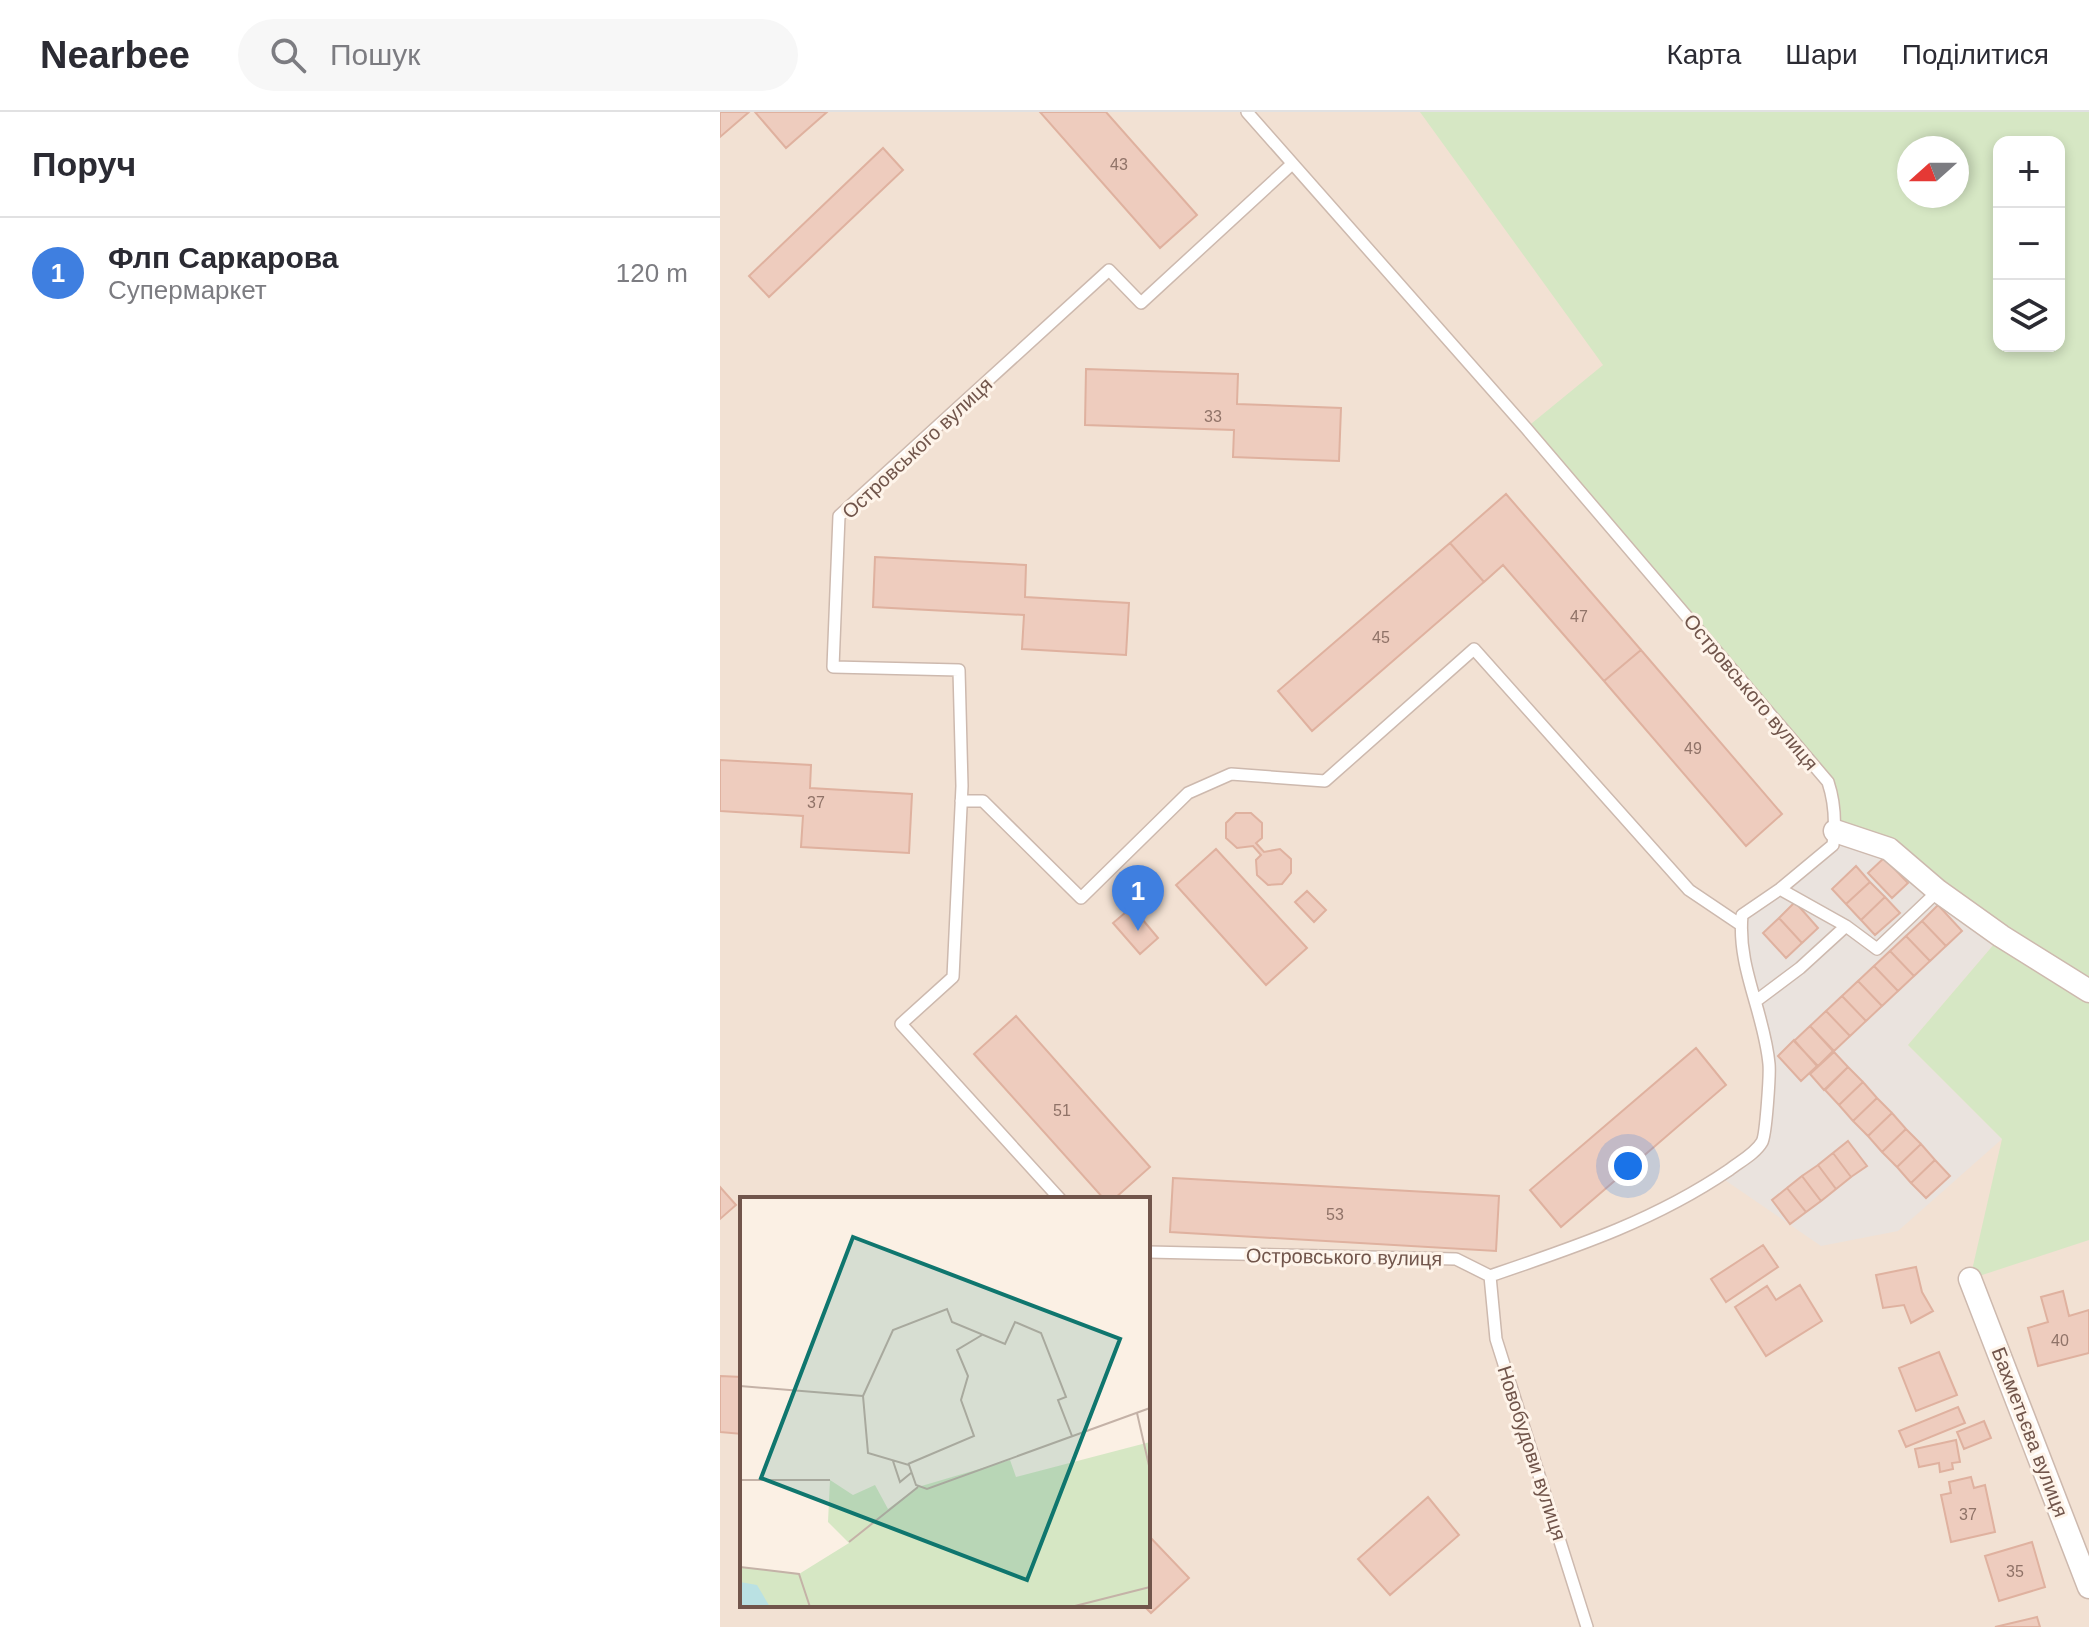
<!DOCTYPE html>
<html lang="uk">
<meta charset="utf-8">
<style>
:root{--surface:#fff;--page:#f7f7f7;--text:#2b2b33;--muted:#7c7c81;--line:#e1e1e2;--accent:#dc6251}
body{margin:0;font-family:Arial,sans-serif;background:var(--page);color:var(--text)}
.controls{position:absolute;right:24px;top:24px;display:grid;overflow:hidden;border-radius:16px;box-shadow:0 4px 12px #0003}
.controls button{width:72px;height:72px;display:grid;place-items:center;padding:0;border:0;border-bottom:2px solid var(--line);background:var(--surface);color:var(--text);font:40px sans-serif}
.compass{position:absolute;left:1177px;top:24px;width:72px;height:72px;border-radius:50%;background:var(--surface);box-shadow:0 4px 12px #0003;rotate:249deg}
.you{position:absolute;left:908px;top:1054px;width:28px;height:28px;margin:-20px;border:6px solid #fff;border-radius:50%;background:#1a73e8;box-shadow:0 0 0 12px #1a73e833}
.badge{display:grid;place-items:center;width:52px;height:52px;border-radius:50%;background:var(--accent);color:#fff;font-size:26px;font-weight:700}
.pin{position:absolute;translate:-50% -66px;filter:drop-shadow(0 2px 4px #0008)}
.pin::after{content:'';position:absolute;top:42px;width:28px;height:24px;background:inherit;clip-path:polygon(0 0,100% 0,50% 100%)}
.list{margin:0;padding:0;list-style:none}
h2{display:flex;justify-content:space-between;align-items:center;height:104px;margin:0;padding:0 32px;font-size:34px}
h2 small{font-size:26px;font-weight:400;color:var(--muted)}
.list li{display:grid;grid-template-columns:52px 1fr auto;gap:24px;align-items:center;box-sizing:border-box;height:112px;padding:0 32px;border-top:2px solid var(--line)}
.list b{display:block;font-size:30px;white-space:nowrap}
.list p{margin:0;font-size:26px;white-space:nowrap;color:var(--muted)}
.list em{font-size:26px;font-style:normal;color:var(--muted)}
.icon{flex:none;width:44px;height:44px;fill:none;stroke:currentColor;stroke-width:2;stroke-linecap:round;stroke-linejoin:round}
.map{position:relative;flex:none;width:1369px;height:1515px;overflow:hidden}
header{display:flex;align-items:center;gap:48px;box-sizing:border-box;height:112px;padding:0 40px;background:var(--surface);border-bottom:2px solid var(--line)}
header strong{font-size:38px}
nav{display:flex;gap:44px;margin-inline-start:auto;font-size:28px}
.search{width:560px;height:72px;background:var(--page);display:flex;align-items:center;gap:20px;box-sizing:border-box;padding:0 28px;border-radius:44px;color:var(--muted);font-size:30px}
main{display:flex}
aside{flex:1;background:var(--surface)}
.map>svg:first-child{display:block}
.residential{fill:#f2e1d3;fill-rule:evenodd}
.industrial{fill:#eae3de}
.green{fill:#d6e7c4;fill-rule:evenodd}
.building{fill:#eeccbe;stroke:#dfb19f;stroke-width:2}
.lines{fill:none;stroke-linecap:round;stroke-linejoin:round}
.lane-casing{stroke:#cdb9ae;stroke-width:14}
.street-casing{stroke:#cdb9ae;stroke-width:25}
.lane{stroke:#fff;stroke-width:11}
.street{stroke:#fff;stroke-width:22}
.labels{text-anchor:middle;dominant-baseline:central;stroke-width:6;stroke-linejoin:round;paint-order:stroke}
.number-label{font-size:16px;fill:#907368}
.street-label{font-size:20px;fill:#71554b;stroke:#fef4ea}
.inset-road{fill:none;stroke:#c4b2a7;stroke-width:2}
.view{fill:#0f766e;fill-opacity:0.15;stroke:#0f766e;stroke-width:4}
.inset-edge{fill:none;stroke:#71554b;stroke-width:4}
</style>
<header>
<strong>Nearbee</strong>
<div class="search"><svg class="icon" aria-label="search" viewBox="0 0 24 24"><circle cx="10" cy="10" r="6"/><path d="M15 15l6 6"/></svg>Пошук</div>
<nav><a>Карта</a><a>Шари</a><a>Поділитися</a></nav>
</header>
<main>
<aside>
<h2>Поруч<small></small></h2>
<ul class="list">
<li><span class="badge" style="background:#3f7fe0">1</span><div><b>Флп Саркарова</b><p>Супермаркет</p></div><em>120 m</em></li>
</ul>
</aside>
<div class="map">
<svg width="1369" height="1515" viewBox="0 0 1369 1515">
<rect width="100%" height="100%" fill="#fbf0e4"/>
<path class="residential" d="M 0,0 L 1369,0 L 1369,1515 L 0,1515 ZM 1279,30 L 1339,30 L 1339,234 L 1279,234 ZM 1189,36 L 1237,36 L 1237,84 L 1189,84 ZM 22,1087 L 428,1087 L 428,1493 L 22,1493 Z"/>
<path class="industrial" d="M 1115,719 L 1169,737 L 1281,824 L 1188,933 L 1282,1027 L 1178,1119 L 1101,1134 L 999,1064 L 1043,1029 L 1049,956 L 1029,867 L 1022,803 L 1112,733 Z"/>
<path class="green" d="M 700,0 L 1369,0 L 1369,1128 L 1250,1167 L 1282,1027 L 1188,933 L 1281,824 L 1169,737 L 1115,719 L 1108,670 L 806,316 L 883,253 ZM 1279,30 L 1339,30 L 1339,234 L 1279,234 ZM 1189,36 L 1237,36 L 1237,84 L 1189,84 Z"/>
<path class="building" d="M 0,0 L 29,0 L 0,25 Z
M 35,0 L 107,0 L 66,36 Z
M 320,0 L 386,0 L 477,103 L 440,136 Z
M 163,36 L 183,58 L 49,185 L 29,164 Z
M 366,257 L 518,262 L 517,292 L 621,296 L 619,349 L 513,345 L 514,318 L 365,313 Z
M 786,382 L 921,538 L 884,569 L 783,453 L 764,470 L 730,431 Z
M 730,431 L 764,470 L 592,619 L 558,579 Z
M 155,445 L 306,453 L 305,485 L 409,491 L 406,543 L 302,537 L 304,503 L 153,495 Z
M 921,538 L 1062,702 L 1026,734 L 884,569 Z
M 0,648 L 91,653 L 90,676 L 192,682 L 189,741 L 81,735 L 83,704 L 0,699 Z
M 516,701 L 531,701 L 542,711 L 542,726 L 536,731 L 544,740 L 560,737 L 571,747 L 571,761 L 562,772 L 548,773 L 537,763 L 536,748 L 541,743 L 533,734 L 517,736 L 506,726 L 506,711 Z
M 496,737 L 587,836 L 546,873 L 456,773 Z
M 1164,746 L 1188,771 L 1172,786 L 1148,761 Z
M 1136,754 L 1150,770 L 1126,792 L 1112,777 Z
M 1150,770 L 1165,785 L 1141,808 L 1126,792 Z
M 587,779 L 606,798 L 594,810 L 575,790 Z
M 1165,785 L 1180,801 L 1155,823 L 1141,808 Z
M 1075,790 L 1098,816 L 1082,831 L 1059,806 Z
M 1218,793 L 1242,819 L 1226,834 L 1202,809 Z
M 412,795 L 438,826 L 420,842 L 393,811 Z
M 1059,806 L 1082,831 L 1066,846 L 1043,821 Z
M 1202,809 L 1226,834 L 1210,849 L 1186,824 Z
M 1186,824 L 1210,849 L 1194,864 L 1170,839 Z
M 1170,839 L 1194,864 L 1178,879 L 1154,854 Z
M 1154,854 L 1178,879 L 1162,894 L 1138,869 Z
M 1138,869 L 1162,894 L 1146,909 L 1122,884 Z
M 1122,884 L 1146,909 L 1130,924 L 1106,899 Z
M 1106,899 L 1130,924 L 1114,939 L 1090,914 Z
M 296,904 L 430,1055 L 394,1087 L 384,1087 L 254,942 Z
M 1090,914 L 1113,939 L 1098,954 L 1074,929 Z
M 1074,928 L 1097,954 L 1081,969 L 1058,944 Z
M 976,936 L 1006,973 L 841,1115 L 810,1078 Z
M 1114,940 L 1128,955 L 1104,978 L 1090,962 Z
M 1128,955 L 1143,970 L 1119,993 L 1105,978 Z
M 1143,970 L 1157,986 L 1133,1009 L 1119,993 Z
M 1157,986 L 1172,1001 L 1148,1024 L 1133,1009 Z
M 1172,1001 L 1186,1017 L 1162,1040 L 1148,1024 Z
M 1186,1017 L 1201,1032 L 1177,1055 L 1162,1040 Z
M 1128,1029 L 1147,1054 L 1131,1065 L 1113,1041 Z
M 1201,1032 L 1215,1048 L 1191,1071 L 1177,1055 Z
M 1113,1041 L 1131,1065 L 1116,1077 L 1098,1053 Z
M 1215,1048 L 1230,1064 L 1206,1086 L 1191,1071 Z
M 1098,1053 L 1116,1077 L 1101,1089 L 1082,1064 Z
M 1082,1064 L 1101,1089 L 1086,1100 L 1067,1076 Z
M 453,1066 L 779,1084 L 776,1139 L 450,1120 Z
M 0,1075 L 16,1093 L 0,1107 Z
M 1067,1076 L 1086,1100 L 1070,1112 L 1052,1088 Z
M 1043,1133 L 1058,1155 L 1006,1190 L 991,1167 Z
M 1196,1155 L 1202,1180 L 1213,1199 L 1191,1211 L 1184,1193 L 1163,1196 L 1156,1163 Z
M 1080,1173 L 1102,1209 L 1046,1244 L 1015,1195 L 1047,1174 L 1056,1188 Z
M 1343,1179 L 1349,1204 L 1369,1198 L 1369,1241 L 1318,1254 L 1308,1216 L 1328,1210 L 1321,1185 Z
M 1219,1240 L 1237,1283 L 1196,1299 L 1179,1256 Z
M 0,1264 L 22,1265 L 22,1322 L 0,1320 Z
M 1238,1295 L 1245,1311 L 1186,1335 L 1179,1319 Z
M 1264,1309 L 1271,1326 L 1244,1337 L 1237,1320 Z
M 1236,1328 L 1240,1350 L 1232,1351 L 1233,1357 L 1220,1360 L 1219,1351 L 1199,1355 L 1195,1337 Z
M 1251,1365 L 1254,1376 L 1265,1373 L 1275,1420 L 1231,1430 L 1221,1383 L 1231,1381 L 1229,1370 Z
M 708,1385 L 739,1423 L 670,1483 L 638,1447 Z
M 428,1423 L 469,1466 L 431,1501 L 423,1493 L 428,1493 Z
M 1312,1430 L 1325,1475 L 1279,1489 L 1265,1444 Z
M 1317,1505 L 1320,1515 L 1275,1515 Z"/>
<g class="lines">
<g class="lane-casing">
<path id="lane" d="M 241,689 L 263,689 L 361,786 L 468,681 L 511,662 L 605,669 L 754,537 L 969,778 L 1021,813
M 1126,814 L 1157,837 L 1218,779
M 1036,889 L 1080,856 L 1126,814 L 1060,777
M 340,1087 L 181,912 L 233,865 L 242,674 L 239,558 L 113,555 L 119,404 L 389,158 L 421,191 L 572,52
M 428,1140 L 736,1147 L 770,1164 C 855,1135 934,1109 1009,1058 C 1019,1050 1035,1042 1042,1030 C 1046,1023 1050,962 1049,952 C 1044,899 1017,856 1022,803 L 1060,777 L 1113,733 C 1116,710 1115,691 1108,670 L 806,316 L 527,0
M 770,1164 L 776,1227 L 867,1515"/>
</g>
<g class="street-casing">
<path id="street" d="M 1115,719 L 1169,737 L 1218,779 L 1281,824 L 1369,879
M 1250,1167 L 1369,1475"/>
</g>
<use href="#lane" class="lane"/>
<use href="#street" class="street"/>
</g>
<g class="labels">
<g class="number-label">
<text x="399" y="52">43</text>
<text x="493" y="304">33</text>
<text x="859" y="504">47</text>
<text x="661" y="525">45</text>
<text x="973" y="636">49</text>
<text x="96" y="690">37</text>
<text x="342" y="998">51</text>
<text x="615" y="1102">53</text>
<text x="1340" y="1228">40</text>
<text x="1248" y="1402">37</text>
<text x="1295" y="1459">35</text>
</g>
<g class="street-label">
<text transform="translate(197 336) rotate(-43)">Островського вулиця</text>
<text transform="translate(1031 580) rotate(50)">Островського вулиця</text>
<text transform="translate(624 1145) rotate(1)">Островського вулиця</text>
<text transform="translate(1310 1320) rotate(69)">Бахметьєва вулиця</text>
<text transform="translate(812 1341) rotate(72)">Новобудови вулиця</text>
</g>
</g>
<g transform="translate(20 1085)">
<rect width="410" height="410" fill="#fbf0e4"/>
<path d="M 410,245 L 410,410 L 0,410 L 0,370 L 59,377 L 109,346 L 88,325 L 90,283 L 113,298 L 135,288 L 148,312 L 178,290 L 270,263 L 276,280 Z" fill="#d6e7c4"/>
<path d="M 0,385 L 17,388 L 30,410 L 0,410 Z" fill="#bae1e3"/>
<path class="inset-road" d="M 0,189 L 123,199M 397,216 L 410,273M 332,239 L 318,203 L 326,200 L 301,136 L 275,125 L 265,147 L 212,125 L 207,112 L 153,133 L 123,199 L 128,256 L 169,268 L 176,288 L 187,292 L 410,211M 153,264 L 160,285 L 171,276M 168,267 L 234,239 L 221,203 L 228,179 L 217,153 L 242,138M 0,283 L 90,283M 109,345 L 178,290M 0,370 L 59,377 L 70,410M 331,410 L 410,390"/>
<path class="view" d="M 113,40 L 380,142 L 287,383 L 21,281 Z"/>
<rect width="410" height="410" class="inset-edge"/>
</g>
</svg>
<div class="controls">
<button>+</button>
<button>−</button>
<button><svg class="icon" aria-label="layers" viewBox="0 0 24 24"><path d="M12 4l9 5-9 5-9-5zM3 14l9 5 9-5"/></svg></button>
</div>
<svg class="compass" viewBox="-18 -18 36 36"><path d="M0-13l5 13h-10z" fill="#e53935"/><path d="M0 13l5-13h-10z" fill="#7c7c81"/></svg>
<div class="you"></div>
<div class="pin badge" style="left:418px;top:819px;background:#3f7fe0">1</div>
</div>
</main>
